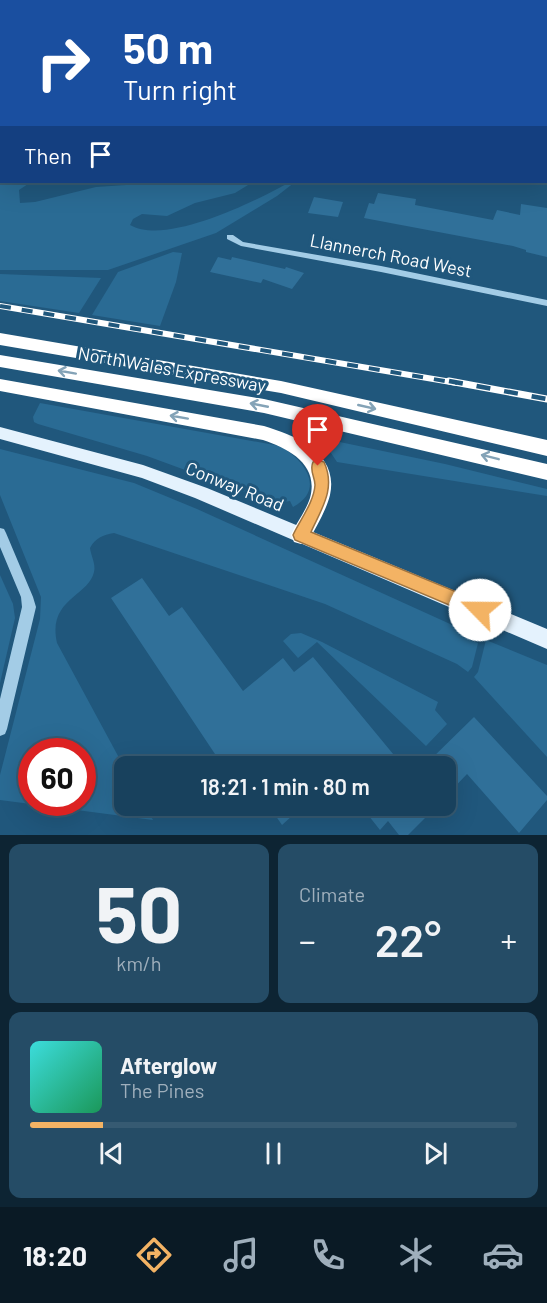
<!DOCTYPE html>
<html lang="en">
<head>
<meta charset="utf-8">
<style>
	body { margin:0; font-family:Barlow,sans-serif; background:#254c66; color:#f1f3f6; height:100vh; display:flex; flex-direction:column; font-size:22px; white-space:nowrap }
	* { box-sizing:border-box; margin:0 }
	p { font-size:20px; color:#9fafbc }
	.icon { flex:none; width:33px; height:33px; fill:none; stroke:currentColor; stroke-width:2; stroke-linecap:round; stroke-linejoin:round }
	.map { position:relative; height:835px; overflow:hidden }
	.drawer { display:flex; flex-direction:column; gap:9px; padding:9px; background:#0d2433; flex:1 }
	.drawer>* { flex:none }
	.top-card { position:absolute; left:0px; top:0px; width:548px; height:183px; box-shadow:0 6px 24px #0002,0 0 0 2px #365a72; background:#1a4fa0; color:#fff; overflow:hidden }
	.speed { position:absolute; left:18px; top:738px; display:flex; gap:12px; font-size:30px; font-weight:700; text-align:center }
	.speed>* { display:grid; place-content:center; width:78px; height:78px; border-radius:50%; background:#18415d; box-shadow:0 6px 24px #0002,0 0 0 2px #365a72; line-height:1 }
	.speed .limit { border:9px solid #d22; background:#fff; color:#111 }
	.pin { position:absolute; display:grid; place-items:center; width:51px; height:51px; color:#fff; margin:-62px -26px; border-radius:50% 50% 50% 0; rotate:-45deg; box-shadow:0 0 6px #0007 }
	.pin .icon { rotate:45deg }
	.me { position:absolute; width:66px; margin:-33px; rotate:293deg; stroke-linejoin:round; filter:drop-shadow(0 0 4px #0008) }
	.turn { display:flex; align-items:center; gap:21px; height:126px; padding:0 24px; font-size:27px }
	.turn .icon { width:78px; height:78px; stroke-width:2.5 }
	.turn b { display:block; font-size:42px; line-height:51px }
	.then { display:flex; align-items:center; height:57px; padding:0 24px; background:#0003; gap:12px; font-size:22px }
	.big { font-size:45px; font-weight:600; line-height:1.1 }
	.drawer .tile { flex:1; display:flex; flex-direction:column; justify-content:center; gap:9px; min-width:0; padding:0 21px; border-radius:12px; background:#254c66 }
	.drawer .dial { align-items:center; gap:0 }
	.dial b { font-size:78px; line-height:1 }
	.song { display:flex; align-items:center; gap:18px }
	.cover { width:72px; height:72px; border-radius:9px; background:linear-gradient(135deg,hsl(180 70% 55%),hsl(150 70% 35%)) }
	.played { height:6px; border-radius:3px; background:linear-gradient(90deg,#f3b364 15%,#365a72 15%) }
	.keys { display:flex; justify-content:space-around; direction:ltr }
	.heat { display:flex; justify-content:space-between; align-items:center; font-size:33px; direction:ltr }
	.drawer .tiles { flex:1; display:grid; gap:9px; grid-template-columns:1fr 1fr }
	.tile:last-child { grid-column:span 2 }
	.trip { position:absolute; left:114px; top:756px; width:342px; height:60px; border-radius:12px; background:#18415d; box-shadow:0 6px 24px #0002,0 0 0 2px #365a72; font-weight:600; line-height:60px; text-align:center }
	.dock { display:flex; height:96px; justify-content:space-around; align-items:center; background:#0a1a25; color:#9fafbc }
	.dock .icon { width:42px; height:42px }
	.dock .active { color:#f3b364 }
	.dock b { font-size:27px; color:#f1f3f6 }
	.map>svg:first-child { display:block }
</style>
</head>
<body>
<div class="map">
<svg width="547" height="835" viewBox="0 0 547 835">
	<rect width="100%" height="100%" fill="#20577c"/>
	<g fill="#2a6b94" fill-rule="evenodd">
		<path d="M0,0H298L2,2V182H31L19,190L20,203L35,202L96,187L141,184L148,182H253L235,193L195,203L167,216L142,214L133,219L130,225C167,246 256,201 290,182H295L277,196L216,233L108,270H0Z"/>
		<path d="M173,252L182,253L176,282L160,326L92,315L118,272Z"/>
		<path d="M0,274L101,278L79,313L0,301Z"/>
		<path d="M40,403L280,446C303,459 327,489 293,507L290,501L278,503L267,500L147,456L38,424L34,422L33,417Z"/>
		<path d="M311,436L445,464L547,489V496L337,462L327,447Z"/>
		<path d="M0,449L134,483L197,509L470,633L468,639L478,643L472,667L468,672L457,664L325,604L114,533C103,535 95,538 90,548C91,556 96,564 94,572C89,596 47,599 57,643L124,767V806H145L153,820L0,800V775L40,619L41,597L0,495ZM32,752H82V802H32Z"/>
		<path d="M0,575L13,604L15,618L0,683Z"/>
		<path d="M301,633L322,642L438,702L435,710L447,724L426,746L317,642L298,658L283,641L291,634Z"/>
		<path d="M486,640L547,665V757L474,677L478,672Z"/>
	</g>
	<g fill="#307099">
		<path d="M378,193L416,199L415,205L493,220L497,210L520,215L521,204L547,208V257L526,252V250L513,246L364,218L369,203L374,204Z"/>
		<path d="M314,197L343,202L338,217L308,213Z"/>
		<path d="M218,257L231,260L232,257L285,269L286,267L304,273L292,289L263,279L261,283L210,272Z"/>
		<path d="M142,578L169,616L182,607L243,691L283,658L294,672L313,657L403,766H223L111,598Z"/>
		<path d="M474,717L547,796V800L519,833L467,774L446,796V766H424Z"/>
		<path d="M269,806H303L282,825Z"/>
		<path d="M361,806H437L408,835H399L388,821L380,830Z"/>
	</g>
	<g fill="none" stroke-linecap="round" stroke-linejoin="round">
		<g fill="#a3cce6" fill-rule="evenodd">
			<rect x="546" y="31" width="1" height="4"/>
			<rect x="546" y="120" width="1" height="4"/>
			<path d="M227,235H233L243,242L381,266L547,300V306L381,272L241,246L227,239Z"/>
			<path d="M0,528L4,529L6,533L33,597L36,607L7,729L5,734L0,736V699L22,607L21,597L0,547Z"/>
		</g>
		<path fill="#e4f2fd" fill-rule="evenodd" d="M0,427L143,465L207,488L547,629V649L195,498L142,478L0,439Z"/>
		<g fill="#fff" fill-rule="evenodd">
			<path d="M0,333L281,381L547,440V456L281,393L0,345Z"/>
			<path d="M0,355L264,399L547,464V480L264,413L0,367Z"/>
			<path d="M0,379L264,426C296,436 339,453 330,495C326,511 316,527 308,542L301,544L294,542L291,535C296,523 306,511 310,498C319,465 290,449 263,440L0,391Z"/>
		</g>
		<g stroke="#fff" stroke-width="6">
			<path id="rail-far1" d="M0,306L457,383"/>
		</g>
		<g stroke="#fff" stroke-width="7">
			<path id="rail" d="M449,381L547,399"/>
		</g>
		<use href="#rail-far1" stroke="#20577c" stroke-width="4" stroke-dasharray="11" stroke-linecap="butt"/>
		<use href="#rail" stroke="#20577c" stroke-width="4.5" stroke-dasharray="14" stroke-linecap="butt"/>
	</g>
	<defs><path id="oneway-shaft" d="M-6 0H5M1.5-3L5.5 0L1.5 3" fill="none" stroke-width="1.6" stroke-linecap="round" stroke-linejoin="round" transform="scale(1.5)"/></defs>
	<g stroke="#84a3b7">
		<use href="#oneway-shaft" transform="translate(67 372) rotate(-170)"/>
		<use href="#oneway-shaft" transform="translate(259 405) rotate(-169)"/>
		<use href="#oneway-shaft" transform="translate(367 407) rotate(13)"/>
		<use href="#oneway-shaft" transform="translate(179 417) rotate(-170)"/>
		<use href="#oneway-shaft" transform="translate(490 457) rotate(-166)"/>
	</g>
	<path fill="#f3b364" stroke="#9e7441" stroke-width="1.5" d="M318,460L324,462C336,488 322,508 311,532L486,604L488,610L486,616L480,618L295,540L293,535C300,520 314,502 315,485C315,477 309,470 313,462Z"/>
	<g text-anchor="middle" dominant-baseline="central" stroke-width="6" stroke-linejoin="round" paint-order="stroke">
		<g font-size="18" fill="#fff" stroke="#20577c">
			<text transform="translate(391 255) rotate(11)">Llannerch Road West</text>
			<text transform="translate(172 369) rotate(10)">North Wales Expressway</text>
			<text transform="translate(235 486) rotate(22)">Conway Road</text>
		</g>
	</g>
</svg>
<div class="speed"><div class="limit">60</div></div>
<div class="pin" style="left:318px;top:466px;background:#d93025"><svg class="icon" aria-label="arrive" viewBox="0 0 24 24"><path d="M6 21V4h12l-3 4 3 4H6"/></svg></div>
<svg class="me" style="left:480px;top:610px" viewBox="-20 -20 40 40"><circle r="19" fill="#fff"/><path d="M0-13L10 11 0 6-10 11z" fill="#f3b364"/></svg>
<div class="trip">18:21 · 1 min · 80 m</div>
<div class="top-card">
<div class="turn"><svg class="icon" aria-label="right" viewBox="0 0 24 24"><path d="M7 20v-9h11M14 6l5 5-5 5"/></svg><div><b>50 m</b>Turn right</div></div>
<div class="then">Then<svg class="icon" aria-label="arrive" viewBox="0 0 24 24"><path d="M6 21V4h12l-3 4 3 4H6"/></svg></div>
</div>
</div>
<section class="drawer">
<div class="tiles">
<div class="tile dial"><b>50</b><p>km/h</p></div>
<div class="tile"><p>Climate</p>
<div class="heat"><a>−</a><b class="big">22°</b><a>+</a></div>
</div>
<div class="tile">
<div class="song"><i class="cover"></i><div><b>Afterglow</b><p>The Pines</p></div></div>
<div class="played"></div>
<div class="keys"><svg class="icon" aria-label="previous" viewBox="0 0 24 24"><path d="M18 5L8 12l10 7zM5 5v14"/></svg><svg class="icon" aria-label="pause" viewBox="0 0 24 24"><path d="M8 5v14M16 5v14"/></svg><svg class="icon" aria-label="next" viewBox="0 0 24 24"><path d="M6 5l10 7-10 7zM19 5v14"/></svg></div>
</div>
</div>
</section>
<nav class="dock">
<b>18:20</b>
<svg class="icon active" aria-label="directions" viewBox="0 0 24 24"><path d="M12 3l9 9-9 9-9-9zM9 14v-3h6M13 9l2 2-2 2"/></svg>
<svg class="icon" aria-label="music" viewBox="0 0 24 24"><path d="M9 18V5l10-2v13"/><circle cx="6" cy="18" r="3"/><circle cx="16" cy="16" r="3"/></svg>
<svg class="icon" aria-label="phone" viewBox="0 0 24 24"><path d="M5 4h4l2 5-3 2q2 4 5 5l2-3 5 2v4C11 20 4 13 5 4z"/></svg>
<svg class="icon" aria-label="climate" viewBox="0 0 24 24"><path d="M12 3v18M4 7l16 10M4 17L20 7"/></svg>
<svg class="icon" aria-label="car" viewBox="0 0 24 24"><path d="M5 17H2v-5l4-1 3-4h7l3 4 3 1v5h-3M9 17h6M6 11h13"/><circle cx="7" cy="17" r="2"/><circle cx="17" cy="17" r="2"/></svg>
</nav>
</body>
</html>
